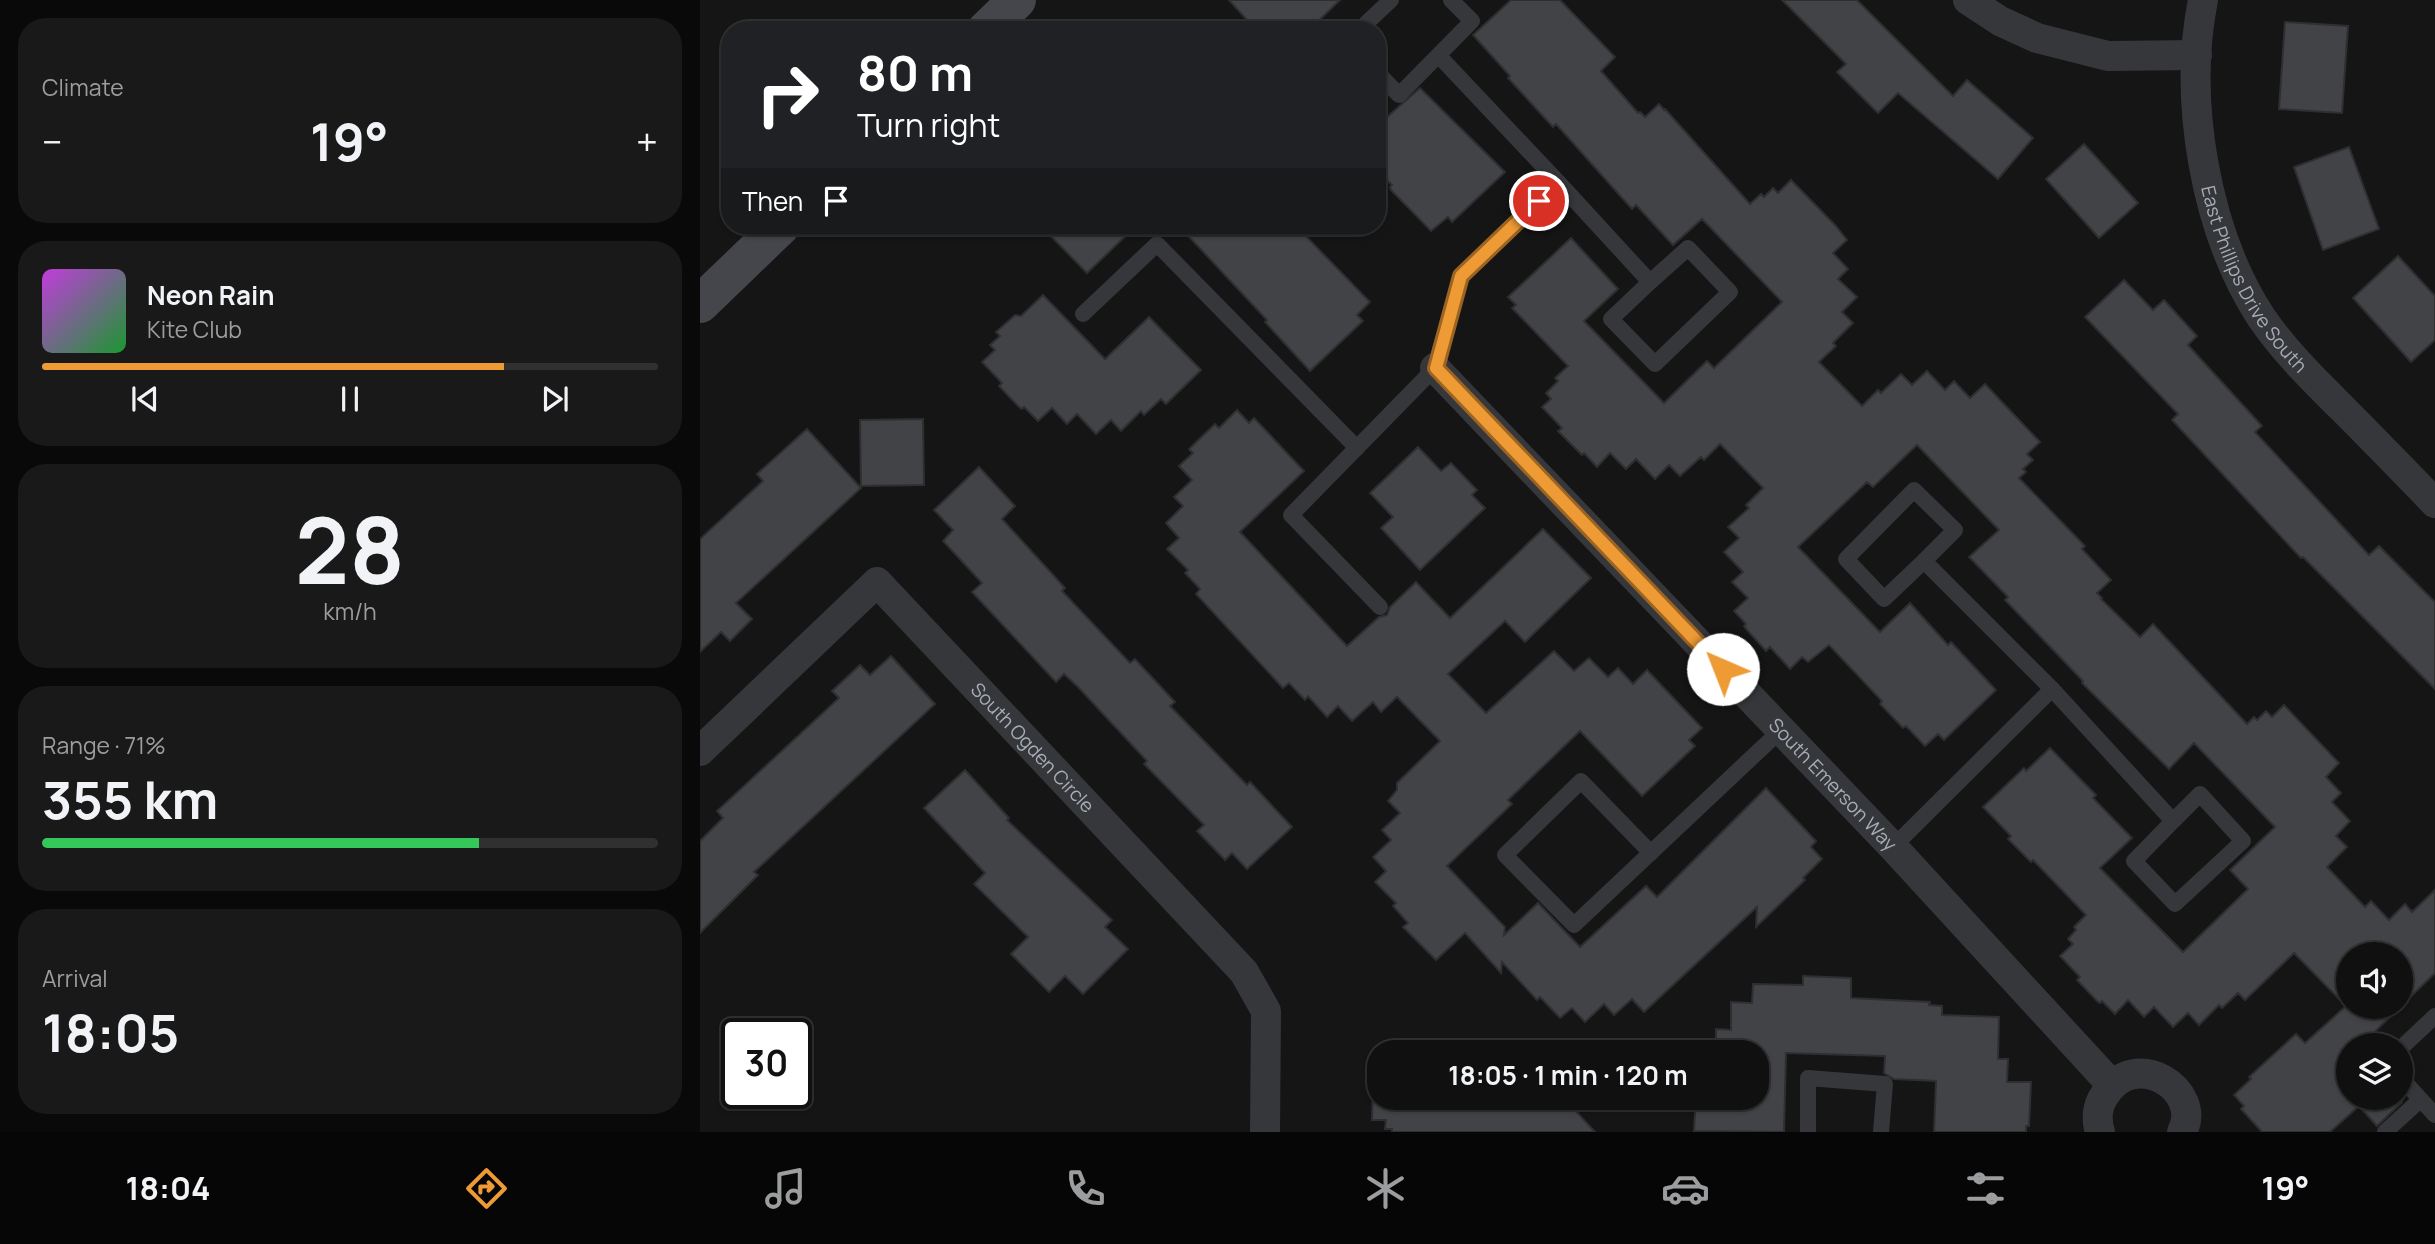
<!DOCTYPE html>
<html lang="en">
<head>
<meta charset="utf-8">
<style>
	body { margin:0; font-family:Manrope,sans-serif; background:#191919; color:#f1f3f6; height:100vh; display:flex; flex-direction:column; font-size:26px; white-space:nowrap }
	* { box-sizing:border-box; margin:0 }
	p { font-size:23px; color:#9c9d9f }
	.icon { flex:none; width:38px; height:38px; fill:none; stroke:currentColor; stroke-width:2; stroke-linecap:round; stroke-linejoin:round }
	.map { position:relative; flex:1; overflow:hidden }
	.details { display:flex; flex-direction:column; gap:18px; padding:18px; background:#090909; width:700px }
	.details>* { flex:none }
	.top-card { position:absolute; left:21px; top:21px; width:665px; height:214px; border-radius:28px; box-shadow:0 2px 5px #0004,0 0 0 2px #303030; background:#202124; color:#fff; overflow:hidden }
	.tools { position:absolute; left:1636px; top:942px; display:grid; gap:14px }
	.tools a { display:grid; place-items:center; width:77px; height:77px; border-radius:50%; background:#101010; box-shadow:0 2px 5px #0004,0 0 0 2px #303030; font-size:35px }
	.speed { position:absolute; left:21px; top:1018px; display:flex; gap:14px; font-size:35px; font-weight:700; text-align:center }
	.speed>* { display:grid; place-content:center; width:91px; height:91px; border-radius:50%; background:#101010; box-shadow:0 2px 5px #0004,0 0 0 2px #303030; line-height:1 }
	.speed .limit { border:4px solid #111; border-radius:10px; background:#fff; color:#111 }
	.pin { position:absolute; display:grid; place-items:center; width:60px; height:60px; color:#fff; margin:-30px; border:4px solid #fff; border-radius:50%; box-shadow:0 2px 7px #0007 }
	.me { position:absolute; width:77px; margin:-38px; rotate:316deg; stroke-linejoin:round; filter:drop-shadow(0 0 5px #0008) }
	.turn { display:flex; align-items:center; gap:24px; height:147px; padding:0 21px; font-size:32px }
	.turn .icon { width:91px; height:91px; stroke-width:2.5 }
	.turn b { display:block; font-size:49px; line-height:60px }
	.then { display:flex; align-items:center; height:66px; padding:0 21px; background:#0003; gap:14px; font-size:26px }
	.big { font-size:52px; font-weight:700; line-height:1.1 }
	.details .tile { flex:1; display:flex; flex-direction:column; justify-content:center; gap:10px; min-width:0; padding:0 24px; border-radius:28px; background:#191919 }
	.details .dial { align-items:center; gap:0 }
	.dial b { font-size:91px; line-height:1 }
	.song { display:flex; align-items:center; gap:21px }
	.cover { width:84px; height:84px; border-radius:10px; background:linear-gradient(135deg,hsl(290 70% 55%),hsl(130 70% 35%)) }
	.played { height:7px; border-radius:4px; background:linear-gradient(90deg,#ee9a35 75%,#303030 75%) }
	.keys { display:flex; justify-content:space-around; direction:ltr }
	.heat { display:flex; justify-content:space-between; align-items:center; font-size:38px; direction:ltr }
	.charge { height:10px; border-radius:5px; background:linear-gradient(90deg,#34c759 71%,#303030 0) }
	.trip { position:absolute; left:667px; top:1040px; width:402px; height:70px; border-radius:28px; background:#101010; box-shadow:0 2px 5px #0004,0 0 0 2px #303030; font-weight:700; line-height:70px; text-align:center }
	.tabs { display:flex; height:112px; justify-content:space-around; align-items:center; background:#060606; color:#9c9d9f }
	.tabs .icon { width:49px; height:49px }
	.tabs .selected { color:#ee9a35 }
	.tabs b { font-size:32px; color:#f1f3f6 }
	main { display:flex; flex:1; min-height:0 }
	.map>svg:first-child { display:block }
</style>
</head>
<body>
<main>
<section class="details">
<div class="tile"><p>Climate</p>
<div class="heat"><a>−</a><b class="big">19°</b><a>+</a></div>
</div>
<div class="tile">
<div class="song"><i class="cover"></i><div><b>Neon Rain</b><p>Kite Club</p></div></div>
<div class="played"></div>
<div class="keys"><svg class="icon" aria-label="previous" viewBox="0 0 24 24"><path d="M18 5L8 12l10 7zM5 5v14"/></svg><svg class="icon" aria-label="pause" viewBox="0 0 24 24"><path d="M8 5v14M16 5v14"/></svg><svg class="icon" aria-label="next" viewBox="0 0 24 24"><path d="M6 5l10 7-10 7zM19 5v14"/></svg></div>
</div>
<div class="tile dial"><b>28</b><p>km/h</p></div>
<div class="tile"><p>Range · 71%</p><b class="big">355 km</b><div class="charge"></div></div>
<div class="tile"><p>Arrival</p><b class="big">18:05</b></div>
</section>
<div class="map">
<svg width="1735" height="1132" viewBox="0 0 1735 1132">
	<rect width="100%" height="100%" fill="#151516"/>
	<g fill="#414346" stroke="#2f2f32" stroke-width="2" fill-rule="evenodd">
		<path d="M529,0H640L609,30H556Z"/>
		<path d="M811,0H860L915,57L901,71L938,113L940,112L945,117L959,104L964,110L965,109L1050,204L1061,194L1064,197L1073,188L1078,193L1091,180L1135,225L1147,240L1133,253L1148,269L1138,279L1157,297L1142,312L1153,323L1133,343L1136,346L1119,362L1162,406L1178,390L1181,393L1201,374L1212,385L1227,371L1245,390L1254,381L1270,398L1285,384L1340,442L1327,454L1333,460L1323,469L1326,472L1319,478L1385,546L1382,549L1411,580L1397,593L1402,598L1401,599L1440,637L1453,624L1547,724L1554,717L1557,720L1566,711L1572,717L1584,705L1639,763L1626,777L1641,793L1632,802L1650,821L1636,836L1647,847L1627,867L1665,907L1671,901L1689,920L1705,904L1712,912L1735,890V973L1661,1045H1648V1097H1697L1702,1102L1677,1126L1659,1106L1630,1132H1562L1541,1109L1544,1106L1534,1095L1551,1079L1549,1077L1596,1034L1605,1043L1646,1006L1594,953L1545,1000L1538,993L1522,1008L1519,1005L1499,1025L1488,1013L1473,1027L1454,1007L1444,1017L1428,1000L1415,1014L1402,1001L1400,1003L1397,1001L1377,980L1380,977L1360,956L1373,944L1368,939L1376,930L1374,927L1386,915L1333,860L1331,862L1308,839L1311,836L1283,807L1324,768L1326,771L1350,748L1396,795L1393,798L1432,838L1400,868L1483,952L1548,889L1530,870L1575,827L1494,743L1469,769L1382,683L1383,681L1305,600L1308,597L1269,557L1299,530L1217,445L1173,487L1167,482L1098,547L1180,632L1210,603L1248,645L1251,642L1296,690L1244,740L1238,734L1225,746L1206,726L1203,728L1180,704L1182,701L1129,645L1108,662L1102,657L1090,669L1070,647L1066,651L1046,629L1044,626L1046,624L1034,611L1048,598L1032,582L1043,572L1024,552L1039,538L1028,527L1049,508L1046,505L1063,488L1020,444L1004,460L1001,457L980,476L969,465L955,479L936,459L926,469L910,453L897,467L884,453L882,455L858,431L862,428L842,407L851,399L846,393L858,381L855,378L868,366L812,308L816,305L808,297L871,238L918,289L884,321L964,403L1007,361L1014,368L1082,302L1002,219L973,245L936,205L932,209L856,124L853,127L808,78L810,76L773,35ZM1648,954H1701V1006H1648Z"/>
		<path d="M1082,0H1157L1253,96L1267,80L1333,138L1298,179L1198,93L1178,113L1137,72L1146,64Z"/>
		<path d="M1585,22L1648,26L1642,113L1579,109Z"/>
		<path d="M720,88L805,172L752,222L748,217L731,231L691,190L690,187L692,185L677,170V126Z"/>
		<path d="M1384,144L1438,203L1399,238L1346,179Z"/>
		<path d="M1649,147L1679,229L1623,250L1594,167Z"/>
		<path d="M341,226H436L387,273Z"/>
		<path d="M479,226H596L670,302L657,315L663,321L610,371L565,322L567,320Z"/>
		<path d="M1698,256L1735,296V340L1711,362L1653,298Z"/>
		<path d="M1424,280L1453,310L1464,300L1497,336L1488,345L1562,426L1555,432L1669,555L1679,546L1735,602V689L1603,557L1601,558L1472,420L1478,414L1385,317Z"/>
		<path d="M343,295L405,359L449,317L501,370L466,404L461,399L444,415L441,411L421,431L411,420L396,434L377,414L367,424L352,408L338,421L324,407L322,409L319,407L299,386L302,383L282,362L295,350L290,345L300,336L296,332L315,315L321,316Z"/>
		<path d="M537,410L549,423L554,418L604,471L540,532L647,646L679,617L687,615L690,607L716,582L750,618L843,529L891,578L825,642L805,621L748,674L786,713L854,651L874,671L889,658L908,677L918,668L933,684L947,670L1002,728L989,740L995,746L942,796L880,731L808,800L812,804L747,866L805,927L804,935L838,903L880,947L946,886L957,897L1066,788L1116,841L1111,847L1122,859L1103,878L1105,880L1056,927L1057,907L944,1012L932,999L914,1015L904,1004L885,1022L872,1008L860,1018L840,997L837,1000L802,962L801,973L765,933L736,960L703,927L708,923L693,906L696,903L675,882L686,871L673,857L691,840L682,830L700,813L688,801L697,790V783L740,741L697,697L681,712L673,702L652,721L638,706L627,717L608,696L605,700L589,683L583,688L496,594L500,589L485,573L488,570L467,549L479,538L466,523L483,506L474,497L492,480L479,466L493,453L489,449L515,424L519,428Z"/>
		<path d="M223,419L224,485L161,486L160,420Z"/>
		<path d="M107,429L161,488L36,603L52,619L30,641L21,632L0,652V539L63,481L57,474Z"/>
		<path d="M718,447L741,471L751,463L777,490L772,495L785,508L720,570L681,528L693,517L670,493Z"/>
		<path d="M279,467L315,506L302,519L365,588L362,591L430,663L435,659L475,702L470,706L547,785L550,782L592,827L547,869L532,853L525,860L497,831L504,825L444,764L447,761L378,687L364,674L356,682L272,592L282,583L243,541L253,530L234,510Z"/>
		<path d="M191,656L235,704L54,872L58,875L0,933V841L23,818L17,811L139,698L132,691L160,665L170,675Z"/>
		<path d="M265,770L309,818L307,820L412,920L405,927L428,949L383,994L365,976L349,992L311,954L328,937L274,884L285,873L224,808Z"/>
		<path d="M1103,976L1151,978V998L1230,1002L1229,1005L1242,1006V1015L1299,1017L1298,1059H1308L1307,1082H1331L1329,1126H1326V1132H1234L1236,1081L1194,1079L1184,1073L1185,1056L1086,1053L1084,1132L994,1131L996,1097H1057V1052H1016V1029L1031,1030V1002L1052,1003L1053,984L1103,985Z"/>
		<path d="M692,1044L739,1046L795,1048L794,1052H692Z"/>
		<path d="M674,1057H679V1097L842,1098L852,1110L864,1098L895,1132H692V1129H685L686,1120H672Z"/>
	</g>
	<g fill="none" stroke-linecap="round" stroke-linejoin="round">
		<g stroke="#36373b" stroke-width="16">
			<path d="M659,30L691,0"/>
			<path d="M739,56L859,183"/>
			<path d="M677,72L699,95L772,21L751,0"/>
			<path d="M383,314L457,244L657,448"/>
			<path d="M1224,561L1255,530L1214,490L1146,559L1184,599L1224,561L1352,689"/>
			<path d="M680,607L591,515L735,368L761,276L859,183L950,282L911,319L955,364L1030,292L988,248L950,282"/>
			<path d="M1193,847L1352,689L1473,821L1434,861L1475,904L1543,841L1500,794L1473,821"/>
			<path d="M951,853L881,781L805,855L874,925L1081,730"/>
			<path d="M1701,1048L1735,1016"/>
			<path d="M1701,1078L1735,1115"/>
			<path d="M1108,1132V1078L1185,1084L1181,1132"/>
			<path d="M1685,1132L1720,1100"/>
		</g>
		<g stroke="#36373b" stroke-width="30">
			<path d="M1268,0L1300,21L1337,38L1408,56L1497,55"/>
			<path id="s1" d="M1503,0C1483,100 1505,231 1561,317C1584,351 1613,379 1642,408C1673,439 1704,471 1735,503"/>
			<path id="s2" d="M735,368L1193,847L1411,1084"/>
			<path id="s3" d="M0,751L177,582L544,972L566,1011L565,1132"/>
			<path d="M1400,1132C1396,1120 1397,1106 1404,1096C1435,1045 1504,1091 1482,1132"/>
		</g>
		<g stroke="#44464b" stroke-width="38">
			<path d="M286,30L317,0"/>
			<path d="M0,304L81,226"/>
		</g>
	</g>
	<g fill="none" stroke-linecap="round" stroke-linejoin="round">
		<g stroke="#9b6422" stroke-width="18">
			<path id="route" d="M839,201L761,276L736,368L1023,669"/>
		</g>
		<use href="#route" stroke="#ee9a35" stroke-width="12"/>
	</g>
	<g text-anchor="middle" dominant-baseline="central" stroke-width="7" stroke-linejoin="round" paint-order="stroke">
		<g font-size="19" fill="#a7adb6" stroke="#101011">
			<text stroke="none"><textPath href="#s1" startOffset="292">East Phillips Drive South</textPath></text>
			<text stroke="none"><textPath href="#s3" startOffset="472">South Ogden Circle</textPath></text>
			<text stroke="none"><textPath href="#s2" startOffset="576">South Emerson Way</textPath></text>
		</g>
	</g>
</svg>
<div class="tools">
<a><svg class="icon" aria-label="sound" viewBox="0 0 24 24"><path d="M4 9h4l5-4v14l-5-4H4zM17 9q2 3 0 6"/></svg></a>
<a><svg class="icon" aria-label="layers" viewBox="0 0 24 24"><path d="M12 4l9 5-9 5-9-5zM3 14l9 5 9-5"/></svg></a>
</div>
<div class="speed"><div class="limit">30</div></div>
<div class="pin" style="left:839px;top:201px;background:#d93025"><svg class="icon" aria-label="arrive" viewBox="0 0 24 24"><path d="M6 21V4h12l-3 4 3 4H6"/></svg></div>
<svg class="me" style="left:1023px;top:669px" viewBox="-20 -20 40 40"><circle r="19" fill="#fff"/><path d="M0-13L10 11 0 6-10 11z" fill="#ee9a35"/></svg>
<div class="trip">18:05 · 1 min · 120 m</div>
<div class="top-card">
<div class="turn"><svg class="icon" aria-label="right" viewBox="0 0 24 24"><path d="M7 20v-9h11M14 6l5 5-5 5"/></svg><div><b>80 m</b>Turn right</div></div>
<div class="then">Then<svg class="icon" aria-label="arrive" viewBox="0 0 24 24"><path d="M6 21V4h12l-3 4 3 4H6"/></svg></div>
</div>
</div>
</main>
<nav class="tabs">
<b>18:04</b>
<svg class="icon selected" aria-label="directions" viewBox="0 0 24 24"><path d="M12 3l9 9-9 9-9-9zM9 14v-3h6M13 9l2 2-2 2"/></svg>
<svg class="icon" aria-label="music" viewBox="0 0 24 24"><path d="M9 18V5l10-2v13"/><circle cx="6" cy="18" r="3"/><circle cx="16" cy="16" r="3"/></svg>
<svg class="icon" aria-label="phone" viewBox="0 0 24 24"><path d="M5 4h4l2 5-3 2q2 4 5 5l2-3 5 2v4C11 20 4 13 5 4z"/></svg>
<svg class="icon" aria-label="climate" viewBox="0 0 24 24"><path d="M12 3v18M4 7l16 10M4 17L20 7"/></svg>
<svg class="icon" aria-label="car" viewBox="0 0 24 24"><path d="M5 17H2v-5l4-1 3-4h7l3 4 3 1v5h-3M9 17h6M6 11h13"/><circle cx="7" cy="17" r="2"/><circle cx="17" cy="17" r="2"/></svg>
<svg class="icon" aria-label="filters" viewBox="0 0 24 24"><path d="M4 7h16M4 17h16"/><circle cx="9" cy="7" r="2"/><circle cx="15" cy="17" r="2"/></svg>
<b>19°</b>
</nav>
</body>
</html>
